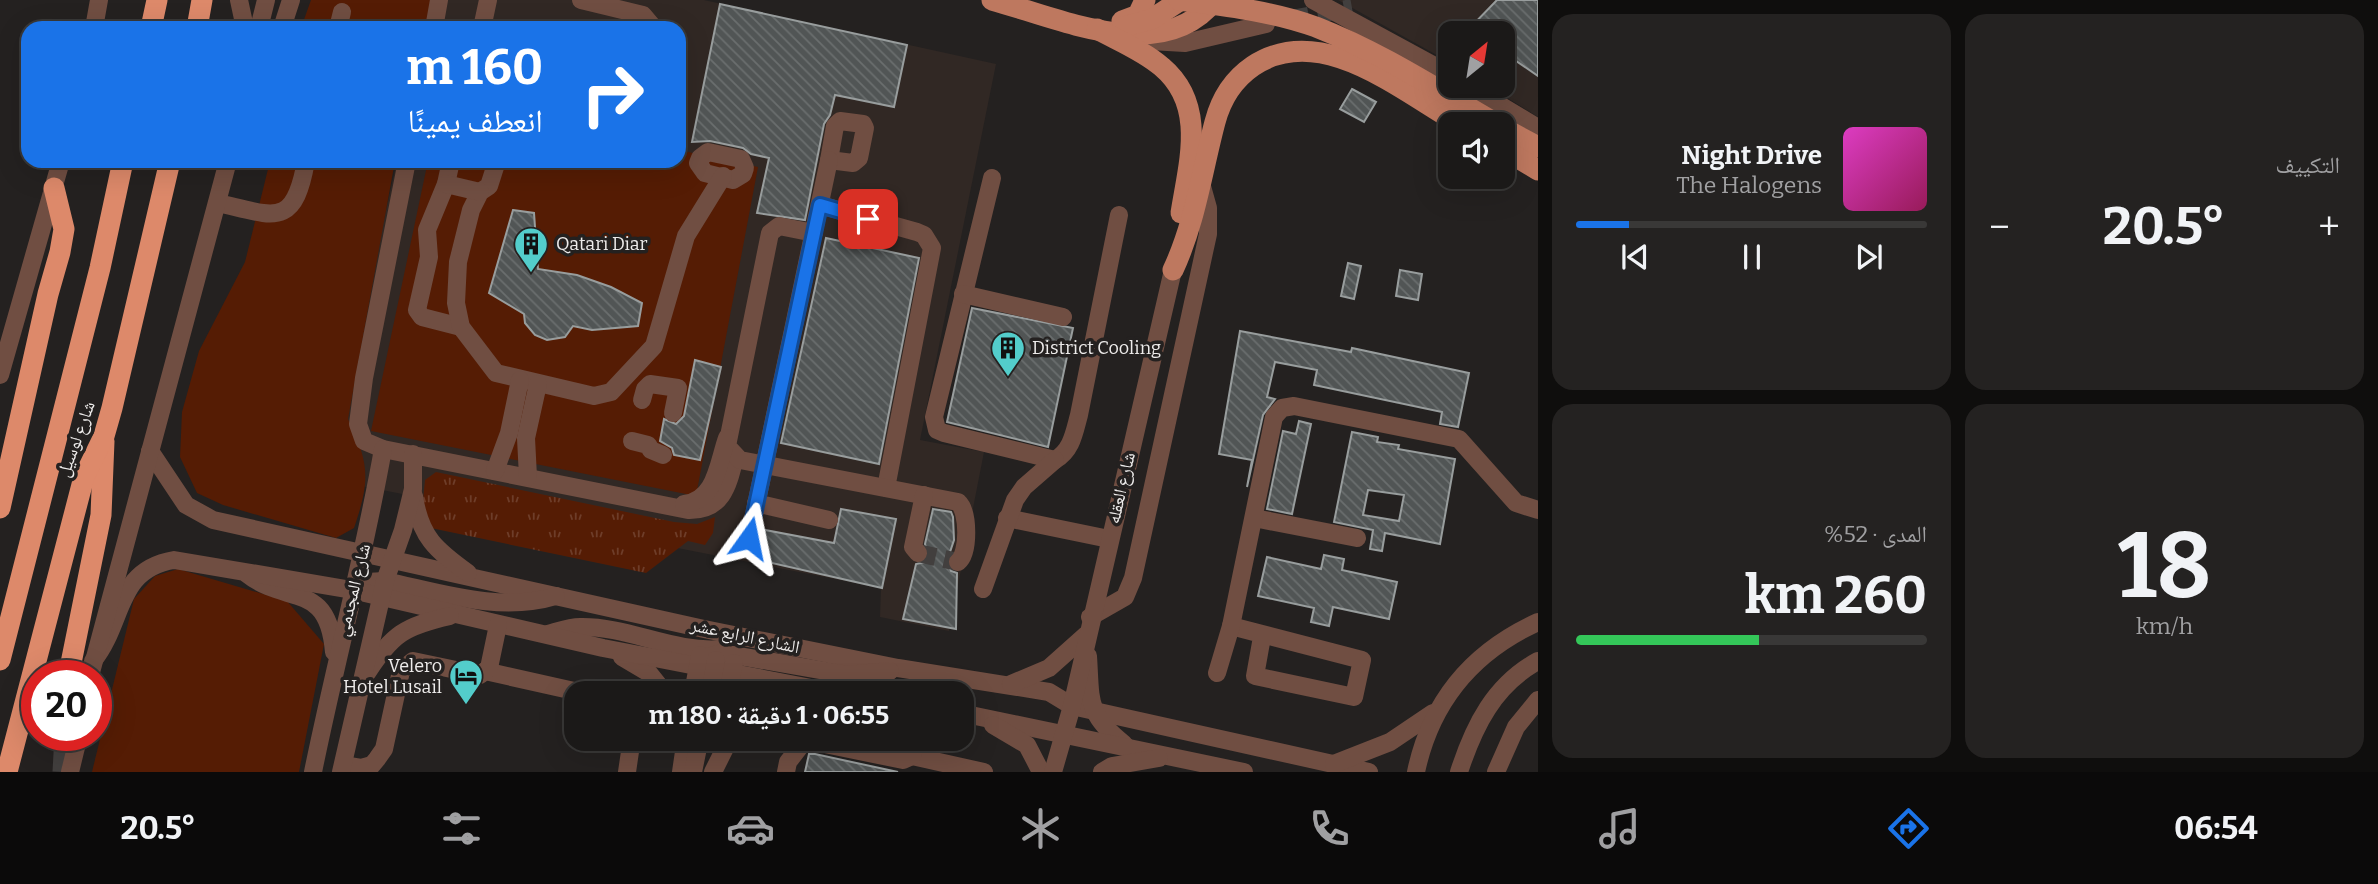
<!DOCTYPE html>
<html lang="ar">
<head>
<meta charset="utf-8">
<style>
	body { margin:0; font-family:Bitter,"Noto Naskh Arabic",serif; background:#242221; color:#f1f3f6; direction:rtl; height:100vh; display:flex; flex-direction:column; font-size:26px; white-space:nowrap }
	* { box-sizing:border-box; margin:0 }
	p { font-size:23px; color:#a0a0a2 }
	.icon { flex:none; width:38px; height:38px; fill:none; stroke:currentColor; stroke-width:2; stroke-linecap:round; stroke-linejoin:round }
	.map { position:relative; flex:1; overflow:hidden; direction:ltr }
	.side { display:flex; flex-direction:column; gap:14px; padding:14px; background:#0f0e0d; width:840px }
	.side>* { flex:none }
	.guide { position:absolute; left:21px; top:21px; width:665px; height:147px; border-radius:21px; box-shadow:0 7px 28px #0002,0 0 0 2px #393837; direction:rtl; background:#1a73e8; color:#fff; overflow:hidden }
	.needle { width:46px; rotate:30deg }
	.fabs { position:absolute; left:1438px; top:21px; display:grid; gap:14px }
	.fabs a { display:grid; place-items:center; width:77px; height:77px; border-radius:14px; background:#1b1918; box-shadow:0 7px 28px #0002,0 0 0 2px #393837; font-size:35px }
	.speed { position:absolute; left:21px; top:660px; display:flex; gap:14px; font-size:35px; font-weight:700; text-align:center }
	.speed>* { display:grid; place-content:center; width:91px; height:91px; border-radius:50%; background:#1b1918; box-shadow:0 7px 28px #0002,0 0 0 2px #393837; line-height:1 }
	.speed .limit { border:10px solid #d22; background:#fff; color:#111 }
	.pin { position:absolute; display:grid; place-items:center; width:60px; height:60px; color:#fff; margin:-30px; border-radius:14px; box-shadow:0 4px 10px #0006 }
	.me { position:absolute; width:77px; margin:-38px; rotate:12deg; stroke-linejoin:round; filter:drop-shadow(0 0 5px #0008) }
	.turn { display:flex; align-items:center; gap:24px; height:147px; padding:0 28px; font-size:32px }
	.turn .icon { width:91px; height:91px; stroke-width:2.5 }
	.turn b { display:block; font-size:49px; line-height:60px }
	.big { font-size:52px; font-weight:700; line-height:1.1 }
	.side .card { flex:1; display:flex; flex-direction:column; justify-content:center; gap:10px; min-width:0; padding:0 24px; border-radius:21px; background:#242221 }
	.side .dial { align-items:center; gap:0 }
	.dial b { font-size:91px; line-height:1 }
	.song { display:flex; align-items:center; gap:21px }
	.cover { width:84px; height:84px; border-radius:10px; background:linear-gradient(135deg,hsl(310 70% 55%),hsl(330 70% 35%)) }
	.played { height:7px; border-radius:4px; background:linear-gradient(90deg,#1a73e8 15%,#393837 15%) }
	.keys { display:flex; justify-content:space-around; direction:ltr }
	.heat { display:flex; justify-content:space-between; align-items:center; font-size:38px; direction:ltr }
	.charge { height:10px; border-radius:5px; background:linear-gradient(90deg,#34c759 52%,#393837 0) }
	.side .tiles { flex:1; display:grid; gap:14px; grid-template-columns:repeat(2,1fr) }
	.trip { position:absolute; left:564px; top:681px; width:410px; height:70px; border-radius:21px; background:#1b1918; box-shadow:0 7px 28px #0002,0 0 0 2px #393837; font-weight:700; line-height:70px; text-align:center; direction:rtl }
	.menu { display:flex; height:112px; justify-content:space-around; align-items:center; background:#0b0a0a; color:#a0a0a2 }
	.menu .icon { width:49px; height:49px }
	.menu .on { color:#1a73e8 }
	.menu b { font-size:32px; color:#f1f3f6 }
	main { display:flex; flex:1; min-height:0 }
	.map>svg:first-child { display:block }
</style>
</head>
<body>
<main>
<section class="side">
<div class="tiles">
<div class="card"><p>التكييف</p>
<div class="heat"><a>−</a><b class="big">20.5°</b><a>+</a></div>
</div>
<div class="card">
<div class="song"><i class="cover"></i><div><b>Night Drive</b><p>The Halogens</p></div></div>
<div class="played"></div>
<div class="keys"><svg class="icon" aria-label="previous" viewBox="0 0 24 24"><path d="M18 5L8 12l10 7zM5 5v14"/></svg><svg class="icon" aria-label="pause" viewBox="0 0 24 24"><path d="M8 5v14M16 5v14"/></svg><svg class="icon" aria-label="next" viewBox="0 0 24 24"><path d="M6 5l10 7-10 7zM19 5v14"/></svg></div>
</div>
<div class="card dial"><b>18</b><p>km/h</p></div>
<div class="card"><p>المدى · 52%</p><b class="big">260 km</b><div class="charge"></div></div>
</div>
</section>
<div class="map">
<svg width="1538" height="772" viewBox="0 0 1538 772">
	<defs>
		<pattern id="grass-tufts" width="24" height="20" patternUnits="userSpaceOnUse" patternTransform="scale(1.75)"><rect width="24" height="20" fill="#551c04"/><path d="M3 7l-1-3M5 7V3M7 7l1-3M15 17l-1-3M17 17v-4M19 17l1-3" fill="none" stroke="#6e3d29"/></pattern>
		<pattern id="building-back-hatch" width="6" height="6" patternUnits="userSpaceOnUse" patternTransform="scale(1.75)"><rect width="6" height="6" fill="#515555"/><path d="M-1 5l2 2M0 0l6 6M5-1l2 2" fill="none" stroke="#6a6e6e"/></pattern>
	</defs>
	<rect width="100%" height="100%" fill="#242120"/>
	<g fill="#312824">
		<path d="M432,0H704L996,64L920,440L984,452L949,631L880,617L881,588L326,479L397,161H679V28H426Z"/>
		<path d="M1338,0H1538V117L1488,86H1503V33H1451V63Z"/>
	</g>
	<path fill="url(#grass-tufts)" d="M436,472L674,522L697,524L715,517L713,533L705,545L688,541L646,573L426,527L422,511L425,480Z"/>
	<g fill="#551c04">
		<path d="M311,0H432L426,28H301Z"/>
		<path d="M679,150L758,167L696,496L371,431L428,161H679Z"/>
		<path d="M270,161H395L348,419C370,464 370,481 354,528L336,538L223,505L197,493L180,457L182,412L199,351L245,262Z"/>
		<path d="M178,569L287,601L324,644L299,772H92L134,599L155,576Z"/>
	</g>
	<g fill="url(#building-back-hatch)" stroke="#989d9d" stroke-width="2" fill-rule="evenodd">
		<path d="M1497,0H1538V76L1503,52V33H1465Z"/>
		<path d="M720,4L907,45L894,107L835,95L830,115L824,124L805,220L757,213L769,158L751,154L743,148L710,141L692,142Z"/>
		<path d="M1352,89L1376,102L1364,122L1340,109Z"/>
		<path d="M513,210L534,213L538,269L577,275L611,287L642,303L638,326L592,330L573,326L565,337L547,340L535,335L525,323L524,314L489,293Z"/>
		<path d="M826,238L919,258L879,464L781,443Z"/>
		<path d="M1348,263L1361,266L1354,299L1341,296Z"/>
		<path d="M1400,270L1422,274L1418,300L1396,296Z"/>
		<path d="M972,308L1073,328L1048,447L947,422Z"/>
		<path d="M1240,331L1351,352L1352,348L1469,373L1458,427L1440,424L1442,412L1314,385L1317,370L1275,362L1267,397L1275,399L1263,415L1247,487L1252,460L1219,454Z"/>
		<path d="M695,360L721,367L700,460L674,455L672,448L660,441L664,419L676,424L684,416Z"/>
		<path d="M1299,421L1311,424L1292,514L1267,509L1283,431L1296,434Z"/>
		<path d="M1352,432L1378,437L1377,442L1399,445L1398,449L1455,459L1440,544L1385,533L1382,551L1370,549L1373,530L1334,522ZM1368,490L1404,495L1399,521L1363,515Z"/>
		<path d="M841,509L896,519L882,588L759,560L765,530L834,543Z"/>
		<path d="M933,509L951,512L953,517L954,540L947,561L951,571L957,573L956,629L903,619L916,564L925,562L929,556L925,544Z"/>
		<path d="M1324,555L1344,559L1342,570L1397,582L1389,619L1333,607L1329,626L1311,622L1314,608L1258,596L1267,557L1321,569Z"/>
		<path d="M809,754H815L898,772H805Z"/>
	</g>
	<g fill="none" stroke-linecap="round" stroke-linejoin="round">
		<g stroke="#423f3e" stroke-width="18" stroke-dasharray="18 9" stroke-linecap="butt">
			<path d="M1291,19L1352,8"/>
			<path d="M918,553L958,562"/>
		</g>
		<path stroke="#423f3e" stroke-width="21" stroke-dasharray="21 10" stroke-linecap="butt" d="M63,772L65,735"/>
		<g stroke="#704e42" stroke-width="18">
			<path d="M239,0L245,28"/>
			<path d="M581,0L643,15L654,28"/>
			<path d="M1313,0L1451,75"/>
			<path d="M94,28L99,0"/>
			<path d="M259,28L266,0"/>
			<path d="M282,28L291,0"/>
			<path d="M338,28L342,12"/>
			<path d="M434,28L439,0"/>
			<path d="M482,28L488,0"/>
			<path d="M1133,40L1185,43L1266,24"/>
			<path d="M1468,86L1538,128"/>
			<path d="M840,121L863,124L865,128L859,158L853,163L829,160L835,126Z"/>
			<path d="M708,152L741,159L745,168L743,174L733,180L705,173L698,163L700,158Z"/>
			<path d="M407,161L364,378L358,424L364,441L383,449L688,510C723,511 728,485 735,457"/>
			<path d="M451,161L446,184L427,230L429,257L417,310L422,317L461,327"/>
			<path d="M497,161L489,186L480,192L471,210L458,262L456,303L461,327L496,373L594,396L611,392L654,346L686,236L723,176"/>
			<path d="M992,178L934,417L937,430L944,433L1055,460C1072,450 1074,433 1079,415L1119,215"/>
			<path d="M446,184L480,192"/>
			<path d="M218,203C275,216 294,229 306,161"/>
			<path d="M820,205L917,232L924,235L932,248L886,488"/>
			<path d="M814,233L779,226L770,233L727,446L740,460L958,502C969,512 969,553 958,562"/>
			<path d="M963,294L1063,317"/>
			<path d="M0,375L61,161"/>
			<path d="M642,400L645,389L650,384L678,388L673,413"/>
			<path d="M632,441L648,445L651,450L663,455"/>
			<path d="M150,451L186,505L213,520L704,629L898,668L1049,692L1072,706L1369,772"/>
			<path d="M495,471L509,433L520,380"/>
			<path d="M528,477L526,438L538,384"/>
			<path d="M414,496C420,537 436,550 468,573"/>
			<path d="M756,503L829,520"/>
			<path d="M684,504C716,501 718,463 727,438"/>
			<path d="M1007,518L1109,539"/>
			<path d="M1254,518L1357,538"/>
			<path d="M749,538L829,160"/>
			<path d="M918,553L913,547L924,495"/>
			<path d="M247,574C287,606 328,580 334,652"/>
			<path d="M983,589L1015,500L1024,487L1055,460"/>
			<path d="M352,590L366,582L385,581C442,593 500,613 556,596"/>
			<path d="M1090,617L1125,597L1133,578L1208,234V208L1201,183"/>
			<path d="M1231,626L1362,660L1354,697L1255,676L1262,637"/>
			<path d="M548,634C559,631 570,627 580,627C628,626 673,653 721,649"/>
			<path d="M1088,656C1091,701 1086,714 1124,744"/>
			<path d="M622,657L649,673L665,693"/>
			<path d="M93,661C125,621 115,570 174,560L352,590L603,648L837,693"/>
			<path d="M698,665L703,658L722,653L848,675L890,671"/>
			<path d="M485,671L583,693"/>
			<path d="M367,673C392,634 405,626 450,616"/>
			<path d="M1217,673L1231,626L1274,417L1282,408L1294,406L1459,439L1516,503L1538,510"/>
			<path d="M90,676L228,161"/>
			<path d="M1011,684L1049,668L1086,635"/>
			<path d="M693,693L700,655"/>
			<path d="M710,693L716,660"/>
			<path d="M728,693L734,663"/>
			<path d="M961,713L1244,772"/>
			<path d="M993,725L1027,745L1041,772"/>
			<path d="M912,756L984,772"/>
			<path d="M1334,764L1390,742L1433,713"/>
			<path d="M343,765L361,768L372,765L377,759L384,749L401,671L413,661L480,675L489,668L498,625"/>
			<path d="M70,772L79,735"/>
			<path d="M313,772C335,664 364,557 383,449"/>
			<path d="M341,772L385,581L403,530L413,489V454"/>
			<path d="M627,772L632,738"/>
			<path d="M681,772L686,738"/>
			<path d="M693,772L700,738"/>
			<path d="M713,772L730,738"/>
			<path d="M786,772L788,762L802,744L815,742L903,760L912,756L917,738"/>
			<path d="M1053,772L1072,706L1173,270"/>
			<path d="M1102,772L1112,766L1159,758"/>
			<path d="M1416,772C1431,701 1472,652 1538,622"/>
			<path d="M1459,772C1474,726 1494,685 1538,661"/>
			<path d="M1496,772L1516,727L1538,700"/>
		</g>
		<g stroke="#be785f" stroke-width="21">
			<path d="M992,0C1058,18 1162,67 1215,0"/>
			<path d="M1122,21L1138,15L1145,0"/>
			<path d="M1123,27L1152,19L1181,0"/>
			<path d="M1097,29C1117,40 1144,51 1162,67C1207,105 1189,162 1181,213"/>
			<path d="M1503,128L1538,147"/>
			<path d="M1503,149L1538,170"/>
			<path d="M1173,270C1195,223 1202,171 1215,122C1221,99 1234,79 1253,66C1321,21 1400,90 1460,124"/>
		</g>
		<g stroke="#dd896a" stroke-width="21">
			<path d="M151,28L157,0"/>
			<path d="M197,28L202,0"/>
			<path d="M0,508L48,294L60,252L64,229L54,188"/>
			<path d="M0,660L100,268L123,161"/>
			<path d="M69,673L101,515L104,441"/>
			<path d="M7,772L84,477L104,436L112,408L170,161"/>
		</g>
		<path stroke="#be785f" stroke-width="21" d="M1179,0C1225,6 1272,11 1316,27C1380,52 1438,90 1497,124"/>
	</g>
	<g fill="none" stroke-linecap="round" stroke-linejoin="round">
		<g stroke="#114b97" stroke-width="18">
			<path id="route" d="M749,538L820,205L868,219"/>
		</g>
		<use href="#route" stroke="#1a73e8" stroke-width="12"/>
	</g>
	<defs>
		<g id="building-pin" transform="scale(1.75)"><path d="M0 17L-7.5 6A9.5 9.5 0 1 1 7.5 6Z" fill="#53cdcb" stroke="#242120"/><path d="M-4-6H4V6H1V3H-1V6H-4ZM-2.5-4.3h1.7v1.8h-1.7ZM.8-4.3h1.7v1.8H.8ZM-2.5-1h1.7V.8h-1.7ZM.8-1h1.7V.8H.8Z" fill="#111"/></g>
		<g id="hotel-pin" transform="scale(1.75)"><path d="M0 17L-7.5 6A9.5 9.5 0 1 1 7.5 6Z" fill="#53cdcb" stroke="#242120"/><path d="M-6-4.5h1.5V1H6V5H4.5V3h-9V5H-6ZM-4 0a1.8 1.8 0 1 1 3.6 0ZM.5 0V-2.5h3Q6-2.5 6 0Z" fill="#111"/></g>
	</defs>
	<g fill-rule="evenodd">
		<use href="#building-pin" x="531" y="244"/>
		<use href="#building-pin" x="1008" y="348"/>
		<use href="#hotel-pin" x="466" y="676"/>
	</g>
	<g text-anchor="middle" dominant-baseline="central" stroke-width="7" stroke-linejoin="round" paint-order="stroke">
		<g font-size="18" fill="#eeeceb" stroke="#242120" text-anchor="start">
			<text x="556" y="244">Qatari Diar</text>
			<text x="1032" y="348">District Cooling</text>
			<text x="442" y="666" text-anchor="end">Velero<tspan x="442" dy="21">Hotel Lusail</tspan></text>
		</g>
		<g font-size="18" fill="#eeeceb" stroke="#242120">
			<text transform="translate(76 439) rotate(-70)">شارع لوسيل</text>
			<text transform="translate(1121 488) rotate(-77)">شارع العقله</text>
			<text transform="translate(353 590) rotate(-76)">شارع المجدمي</text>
			<text transform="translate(745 636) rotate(12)">الشارع الرابع عشر</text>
		</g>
	</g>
</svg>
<div class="fabs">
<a><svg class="needle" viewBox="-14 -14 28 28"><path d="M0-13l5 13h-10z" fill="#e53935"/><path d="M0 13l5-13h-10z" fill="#a0a0a2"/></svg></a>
<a><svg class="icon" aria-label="sound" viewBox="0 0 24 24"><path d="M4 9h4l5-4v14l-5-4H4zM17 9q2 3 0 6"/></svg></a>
</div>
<div class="speed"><div class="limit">20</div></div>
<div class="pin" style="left:868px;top:219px;background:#d93025"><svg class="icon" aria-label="arrive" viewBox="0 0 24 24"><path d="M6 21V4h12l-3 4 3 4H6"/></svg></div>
<svg class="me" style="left:749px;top:538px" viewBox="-20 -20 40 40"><path d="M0-17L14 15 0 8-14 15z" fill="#1a73e8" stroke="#fff" stroke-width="4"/></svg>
<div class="trip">06:55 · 1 دقيقة · 180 m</div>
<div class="guide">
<div class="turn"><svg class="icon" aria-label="right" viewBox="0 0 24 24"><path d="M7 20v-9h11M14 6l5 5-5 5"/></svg><div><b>160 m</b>انعطف يمينًا</div></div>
</div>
</div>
</main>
<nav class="menu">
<b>06:54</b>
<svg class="icon on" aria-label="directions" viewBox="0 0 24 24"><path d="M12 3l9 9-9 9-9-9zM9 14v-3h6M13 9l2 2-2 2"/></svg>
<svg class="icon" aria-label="music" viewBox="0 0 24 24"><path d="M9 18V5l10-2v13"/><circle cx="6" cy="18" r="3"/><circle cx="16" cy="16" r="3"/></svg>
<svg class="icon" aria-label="phone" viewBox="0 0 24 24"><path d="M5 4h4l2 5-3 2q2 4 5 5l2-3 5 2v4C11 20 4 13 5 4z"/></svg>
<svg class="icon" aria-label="climate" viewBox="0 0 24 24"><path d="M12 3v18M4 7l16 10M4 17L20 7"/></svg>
<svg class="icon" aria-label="car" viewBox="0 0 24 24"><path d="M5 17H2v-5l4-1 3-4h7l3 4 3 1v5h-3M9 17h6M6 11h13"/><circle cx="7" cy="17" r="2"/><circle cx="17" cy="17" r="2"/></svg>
<svg class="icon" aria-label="filters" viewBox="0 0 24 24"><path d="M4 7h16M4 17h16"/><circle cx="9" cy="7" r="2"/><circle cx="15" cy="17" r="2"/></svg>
<b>20.5°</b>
</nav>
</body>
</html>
